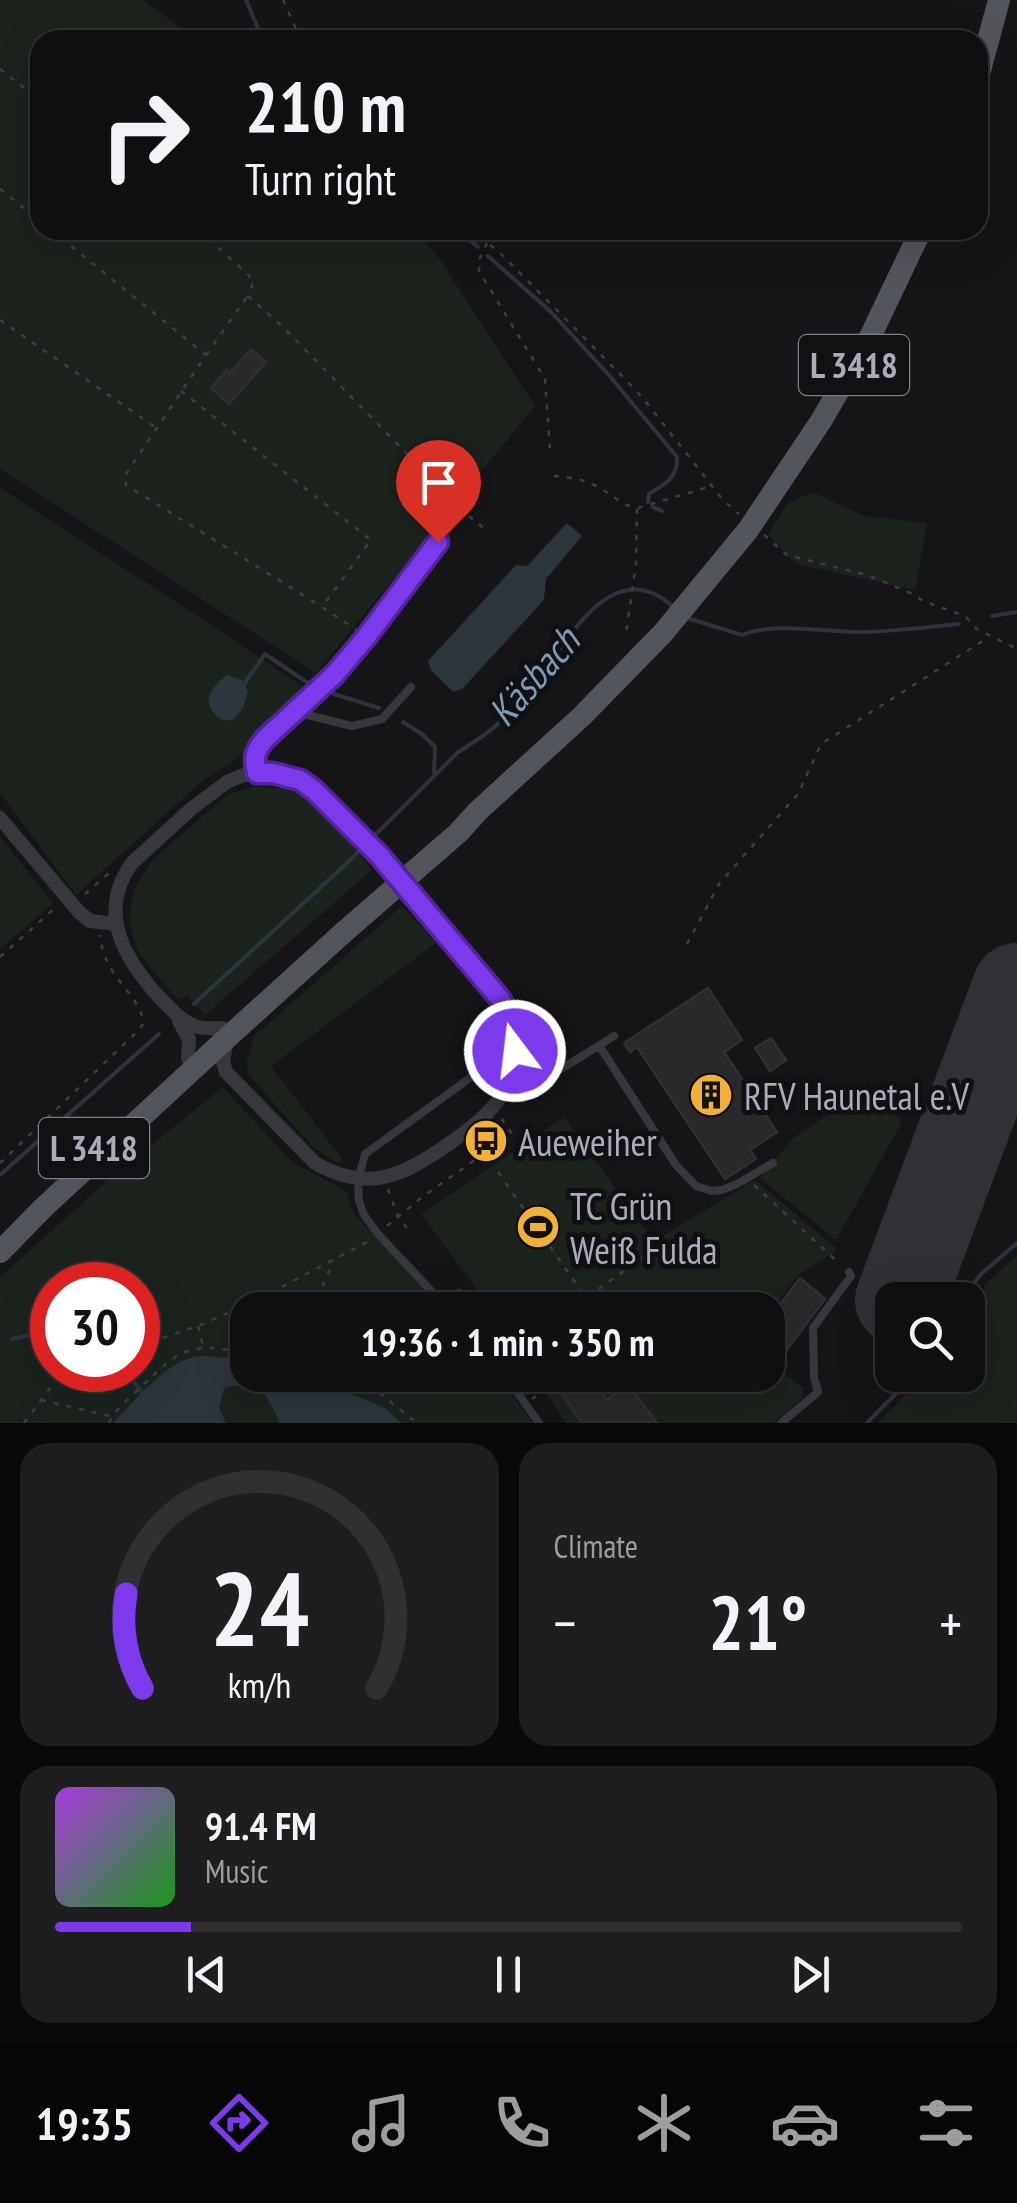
<!DOCTYPE html>
<html lang="en">
<head>
<meta charset="utf-8">
<style>
	body { margin:0; font-family:"PT Sans Narrow",sans-serif; background:#1e1e20; color:#f1f3f6; height:100vh; display:flex; flex-direction:column; font-size:38px; white-space:nowrap }
	* { box-sizing:border-box; margin:0 }
	p { font-size:32px; color:#9c9d9f }
	.icon { flex:none; width:55px; height:55px; fill:none; stroke:currentColor; stroke-width:2; stroke-linecap:round; stroke-linejoin:round }
	.map { position:relative; height:1423px; overflow:hidden }
	.sheet { display:flex; flex-direction:column; gap:20px; padding:20px; background:#09090a; flex:1 }
	.sheet>* { flex:none }
	.top-card { position:absolute; left:30px; top:30px; width:958px; height:210px; border-radius:30px; box-shadow:0 10px 40px #0002,0 0 0 2px #303032; background:#101012; color:#f1f3f6; overflow:hidden }
	.fabs { position:absolute; left:875px; top:1282px; display:grid; gap:20px }
	.fabs a { display:grid; place-items:center; width:110px; height:110px; border-radius:20px; background:#101012; box-shadow:0 10px 40px #0002,0 0 0 2px #303032; font-size:50px }
	.speed { position:absolute; left:30px; top:1262px; display:flex; gap:20px; font-size:50px; font-weight:700; text-align:center }
	.speed>* { display:grid; place-content:center; width:130px; height:130px; border-radius:50%; background:#101012; box-shadow:0 10px 40px #0002,0 0 0 2px #303032; line-height:1 }
	.speed .limit { border:15px solid #d22; background:#fff; color:#111 }
	.pin { position:absolute; display:grid; place-items:center; width:85px; height:85px; color:#fff; margin:-102px -42px; border-radius:50% 50% 50% 0; rotate:-45deg; box-shadow:0 0 10px #0007 }
	.pin .icon { rotate:45deg }
	.me { position:absolute; width:110px; margin:-55px; rotate:345deg; stroke-linejoin:round; filter:drop-shadow(0 0 8px #0008) }
	.turn { display:flex; align-items:center; gap:35px; height:210px; padding:0 50px; font-size:45px }
	.turn .icon { width:130px; height:130px; stroke-width:2.5 }
	.turn b { display:block; font-size:70px; line-height:85px }
	.big { font-size:75px; font-weight:600; line-height:1.1 }
	.sheet .card { flex:1; display:flex; flex-direction:column; justify-content:center; gap:15px; min-width:0; padding:0 35px; border-radius:30px; background:#1e1e20 }
	.sheet .dial { align-items:center; gap:0 }
	.dial svg { height:260px; overflow:visible; fill:none; stroke:#303032; stroke-width:7; stroke-linecap:round; text-anchor:middle }
	.dial text { fill:#f1f3f6; stroke:none }
	.song { display:flex; align-items:center; gap:30px }
	.cover { width:120px; height:120px; border-radius:15px; background:linear-gradient(135deg,hsl(280 70% 55%),hsl(120 70% 35%)) }
	.played { height:10px; border-radius:5px; background:linear-gradient(90deg,#7c3aed 15%,#303032 15%) }
	.keys { display:flex; justify-content:space-around; direction:ltr }
	.heat { display:flex; justify-content:space-between; align-items:center; font-size:55px; direction:ltr }
	.sheet .tiles { flex:1; display:grid; gap:20px; grid-template-columns:1fr 1fr }
	.card:last-child { grid-column:span 2 }
	.trip { position:absolute; left:230px; top:1292px; width:555px; height:100px; border-radius:30px; background:#101012; box-shadow:0 10px 40px #0002,0 0 0 2px #303032; font-weight:600; line-height:100px; text-align:center }
	.tabs { display:flex; height:160px; justify-content:space-around; align-items:center; background:#060607; color:#9c9d9f }
	.tabs .icon { width:70px; height:70px }
	.tabs .on { color:#7c3aed }
	.tabs b { font-size:45px; color:#f1f3f6 }
	.map>svg:first-child { display:block }
</style>
</head>
<body>
<div class="map">
<svg width="1017" height="1423" viewBox="0 0 1017 1423">
	<rect width="100%" height="100%" fill="#161618"/>
	<g fill="#1c231d" fill-rule="evenodd">
		<path d="M0,0H144L196,40H40V230H412L435,252L535,406L316,673L0,469Z"/>
		<path d="M0,488L210,624L310,692L232,763L206,778L76,895L0,793Z"/>
		<path d="M813,492L864,516L927,523L915,590L796,564L768,534L788,503Z"/>
		<path d="M255,786L290,789L321,808L372,870L205,1015L187,995L178,1000L138,952L129,924L133,891L152,860L227,795Z"/>
		<path d="M0,837L53,903L0,949Z"/>
		<path d="M402,906L436,943L271,1066L343,1160L339,1164L312,1146L248,1074L247,1060L254,1036Z"/>
		<path d="M871,1086L902,1122L836,1240L760,1178L793,1138Z"/>
		<path d="M223,1087L292,1162L347,1192L353,1213L446,1310H248V1375H498L533,1423H0V1277L106,1182ZM52,1285H138V1370H52Z"/>
		<path d="M564,1117L654,1241L755,1180L838,1250L798,1275L768,1314V1310H492L421,1214Z"/>
		<path d="M1017,1255V1423H877L925,1375H968V1332L974,1325L985,1285Z"/>
		<path d="M768,1360L803,1388L802,1399L774,1423H566L534,1375H768Z"/>
	</g>
	<g fill="#2c353c">
		<path d="M567,523L582,536L546,579L544,600L462,689L453,692L431,670L428,661L516,565L527,566Z"/>
		<path d="M227,675L242,680L248,692L243,708L234,719L223,721C199,704 208,690 227,675Z"/>
		<path d="M201,1356L247,1359L248,1375H286L309,1388L349,1393L385,1408L401,1423H280C265,1392 261,1378 224,1388L219,1408L226,1423H113C136,1400 168,1358 201,1356Z"/>
	</g>
	<g fill="none" stroke-linecap="round" stroke-linejoin="round">
		<g stroke="#2c353c" stroke-width="4">
			<path d="M246,0L263,40"/>
			<path d="M457,230L478,247"/>
			<path d="M488,256L551,312L608,374L677,457C678,478 665,484 649,494L648,502"/>
			<path d="M653,507L662,511"/>
			<path d="M992,616L1017,612"/>
			<path d="M687,618L742,635C775,621 829,633 866,632C897,631 928,627 959,624"/>
			<path d="M244,684L265,654L311,685"/>
			<path d="M334,694L379,708"/>
			<path d="M403,722L423,735L435,747L434,772"/>
			<path d="M194,1004L346,864L458,752C473,743 489,733 502,720C519,701 535,680 552,660C559,652 563,643 570,635C597,599 632,570 672,606"/>
			<path d="M0,1175L159,1034"/>
			<path d="M962,1300L980,1275L1017,1243"/>
			<path d="M12,1339L52,1330"/>
			<path d="M125,1370L143,1394"/>
			<path d="M867,1423L914,1375"/>
		</g>
		<path stroke="#303135" stroke-width="90" d="M900,1300L1017,988"/>
	</g>
	<g fill="#29292c" stroke="#303034" stroke-width="2.5">
		<path d="M251,349L266,362L229,404L211,388L227,370L230,373Z"/>
		<path d="M708,988L742,1040L724,1052L777,1132L750,1150L756,1159L725,1179L637,1047L630,1052L624,1043Z"/>
		<path d="M771,1038L786,1060L770,1071L755,1048Z"/>
		<path d="M800,1278L825,1299L777,1363L768,1356V1320Z"/>
		<path d="M557,1375H589L607,1400L628,1384L657,1423H582L561,1393L566,1389Z"/>
	</g>
	<g fill="none" stroke-linecap="round" stroke-linejoin="round">
		<g stroke="#3d3f44" stroke-width="2.5" stroke-dasharray="5 8" stroke-linecap="butt">
			<path d="M283,0L301,40"/>
			<path d="M0,69L40,100"/>
			<path d="M0,189L40,221"/>
			<path d="M51,230L206,355L124,477L126,485L322,607"/>
			<path d="M199,230L254,280L248,296L281,325L456,504"/>
			<path d="M469,230L497,250L620,374L642,397L723,500L739,514"/>
			<path d="M487,243L479,260V271L545,379L550,450"/>
			<path d="M0,320L155,427"/>
			<path d="M206,355L247,297"/>
			<path d="M181,391L371,540L322,607L357,630"/>
			<path d="M554,476C567,477 582,479 594,485C610,492 619,505 637,508L636,564L626,633"/>
			<path d="M638,508L712,486"/>
			<path d="M469,516L487,531"/>
			<path d="M764,535L787,555L867,575L913,594L923,601L965,616L977,629L1017,649"/>
			<path d="M85,894L109,873"/>
			<path d="M687,944L719,884L798,794L821,744L989,637"/>
			<path d="M0,957L55,908"/>
			<path d="M0,1163L139,1030L144,1022C136,989 104,978 100,935"/>
			<path d="M498,1172L586,1298L649,1253"/>
			<path d="M754,1185L840,1264"/>
			<path d="M388,1189L398,1217L407,1228"/>
			<path d="M387,1226L422,1197L512,1134L502,1119"/>
			<path d="M312,1310L333,1262"/>
			<path d="M569,1310L585,1299"/>
			<path d="M198,1326L203,1346"/>
			<path d="M138,1346L198,1326L257,1300L369,1241"/>
			<path d="M345,1375L372,1387L417,1423"/>
			<path d="M532,1399L560,1380"/>
			<path d="M41,1400L110,1416"/>
			<path d="M24,1423L57,1379L68,1370"/>
			<path d="M109,1423C115,1409 130,1398 141,1387C181,1348 191,1341 248,1354"/>
		</g>
		<g stroke="#37383d" stroke-width="8">
			<path d="M295,712L352,726L382,719L411,687"/>
			<path d="M257,773L254,759L256,748L334,675L367,636L462,511"/>
			<path d="M597,1047L614,1036"/>
			<path d="M444,1305L459,1293"/>
			<path d="M449,1310L378,1234L364,1215L359,1201L358,1180L365,1154L481,1070C490,1074 500,1081 510,1082C541,1087 572,1061 597,1047L602,1050L676,1165L696,1186L712,1191L722,1190L737,1184L773,1163"/>
			<path d="M505,1375L539,1423"/>
			<path d="M781,1423L818,1392L814,1377L813,1328L851,1276L849,1272"/>
		</g>
		<g stroke="#37383d" stroke-width="14">
			<path d="M0,818L79,912L90,921L116,924"/>
			<path d="M179,1021L189,1039L188,1059"/>
			<path d="M222,1028C214,1028 205,1029 198,1027C184,1024 170,1008 160,998C125,960 96,913 132,863L191,809L227,782L241,776L257,773H273L300,780L314,789L359,834L501,1000C534,1069 506,1104 450,1143C404,1175 369,1194 315,1163L226,1072L223,1062L227,1038"/>
		</g>
		<g stroke="#53555c" stroke-width="22">
			<path d="M978,78L999,0"/>
			<path d="M0,1252L43,1208L228,1037L344,932L458,833L478,811L582,716L663,633L748,530L821,421L871,335L921,230"/>
		</g>
	</g>
	<g fill="none" stroke-linecap="round" stroke-linejoin="round">
		<g stroke="#51269a" stroke-width="25">
			<path id="route" d="M438,542L367,636L334,675L266,738C255,750 253,757 257,773H273L300,780L314,790L379,855L501,1000L512,1027L515,1051"/>
		</g>
		<use href="#route" stroke="#7c3aed" stroke-width="18"/>
	</g>
	<defs>
		<g id="building-disc" transform="scale(2.25)"><circle r="9.5" fill="#f2b134" stroke="#111113"/><path d="M-4-6H4V6H1V3H-1V6H-4ZM-2.5-4.3h1.7v1.8h-1.7ZM.8-4.3h1.7v1.8H.8ZM-2.5-1h1.7V.8h-1.7ZM.8-1h1.7V.8H.8Z" fill="#111"/></g>
		<g id="bus-disc" transform="scale(2.25)"><circle r="9.5" fill="#f2b134" stroke="#111113"/><path d="M-5-6H5V4H4V6H2V4H-2V6H-4V4H-5ZM-3.5-4V0h7V-4ZM-3.5 1.2v1.5H-2V1.2ZM2 1.2v1.5H3.5V1.2Z" fill="#111"/></g>
		<g id="stadium-disc" transform="scale(2.25)"><circle r="9.5" fill="#f2b134" stroke="#111113"/><path d="M0-5a6.5 5 0 1 0 0 10a6.5 5 0 1 0 0-10ZM-3.5-1.8h7v3.6h-7Z" fill="#111"/></g>
	</defs>
	<g fill-rule="evenodd">
		<use href="#building-disc" x="711" y="1095"/>
		<use href="#bus-disc" x="486" y="1141"/>
		<use href="#stadium-disc" x="538" y="1227"/>
	</g>
	<g text-anchor="middle" dominant-baseline="central" stroke-width="10" stroke-linejoin="round" paint-order="stroke">
		<g fill="#111113" stroke="#7b7e86" stroke-width="2.5">
			<rect x="799" y="335" width="110" height="60" rx="8"/>
			<rect x="39" y="1118" width="110" height="60" rx="8"/>
		</g>
		<g font-size="35" font-weight="bold" fill="#a8adb8">
			<text x="854" y="365">L 3418</text>
			<text x="94" y="1148">L 3418</text>
		</g>
		<g font-size="38" fill="#a8adb8" stroke="#111113" text-anchor="start">
			<text x="744" y="1095">RFV Haunetal e.V</text>
			<text x="518" y="1141">Aueweiher</text>
			<text x="570" y="1205">TC Grün<tspan x="570" dy="44">Weiß Fulda</tspan></text>
		</g>
		<g font-size="40" font-style="italic" fill="#7f9bb3" stroke="#111113">
			<text transform="translate(533 676) rotate(-49)">Käsbach</text>
		</g>
	</g>
</svg>
<div class="fabs">
<a><svg class="icon" aria-label="search" viewBox="0 0 24 24"><circle cx="10" cy="10" r="6"/><path d="M15 15l6 6"/></svg></a>
</div>
<div class="speed"><div class="limit">30</div></div>
<div class="pin" style="left:438px;top:542px;background:#d93025"><svg class="icon" aria-label="arrive" viewBox="0 0 24 24"><path d="M6 21V4h12l-3 4 3 4H6"/></svg></div>
<svg class="me" style="left:515px;top:1051px" viewBox="-20 -20 40 40"><circle r="17" fill="#7c3aed" stroke="#fff" stroke-width="3"/><path d="M0-11L8 9 0 5-8 9z" fill="#fff"/></svg>
<div class="trip">19:36 · 1 min · 350 m</div>
<div class="top-card">
<div class="turn"><svg class="icon" aria-label="right" viewBox="0 0 24 24"><path d="M7 20v-9h11M14 6l5 5-5 5"/></svg><div><b>210 m</b>Turn right</div></div>
</div>
</div>
<section class="sheet">
<div class="tiles">
<div class="card dial"><svg viewBox="0 0 100 80">
<path d="M14 69A42 42 0 1 1 86 69"/>
<path d="M14 69A42 42 0 0 1 9 40" stroke="#7c3aed"/>
<text x="50" y="56" font-size="32" font-weight="700">24</text>
<text x="50" y="72" font-size="11">km/h</text>
</svg></div>
<div class="card"><p>Climate</p>
<div class="heat"><a>−</a><b class="big">21°</b><a>+</a></div>
</div>
<div class="card">
<div class="song"><i class="cover"></i><div><b>91.4 FM</b><p>Music</p></div></div>
<div class="played"></div>
<div class="keys"><svg class="icon" aria-label="previous" viewBox="0 0 24 24"><path d="M18 5L8 12l10 7zM5 5v14"/></svg><svg class="icon" aria-label="pause" viewBox="0 0 24 24"><path d="M8 5v14M16 5v14"/></svg><svg class="icon" aria-label="next" viewBox="0 0 24 24"><path d="M6 5l10 7-10 7zM19 5v14"/></svg></div>
</div>
</div>
</section>
<nav class="tabs">
<b>19:35</b>
<svg class="icon on" aria-label="directions" viewBox="0 0 24 24"><path d="M12 3l9 9-9 9-9-9zM9 14v-3h6M13 9l2 2-2 2"/></svg>
<svg class="icon" aria-label="music" viewBox="0 0 24 24"><path d="M9 18V5l10-2v13"/><circle cx="6" cy="18" r="3"/><circle cx="16" cy="16" r="3"/></svg>
<svg class="icon" aria-label="phone" viewBox="0 0 24 24"><path d="M5 4h4l2 5-3 2q2 4 5 5l2-3 5 2v4C11 20 4 13 5 4z"/></svg>
<svg class="icon" aria-label="climate" viewBox="0 0 24 24"><path d="M12 3v18M4 7l16 10M4 17L20 7"/></svg>
<svg class="icon" aria-label="car" viewBox="0 0 24 24"><path d="M5 17H2v-5l4-1 3-4h7l3 4 3 1v5h-3M9 17h6M6 11h13"/><circle cx="7" cy="17" r="2"/><circle cx="17" cy="17" r="2"/></svg>
<svg class="icon" aria-label="filters" viewBox="0 0 24 24"><path d="M4 7h16M4 17h16"/><circle cx="9" cy="7" r="2"/><circle cx="15" cy="17" r="2"/></svg>
</nav>
</body>
</html>
